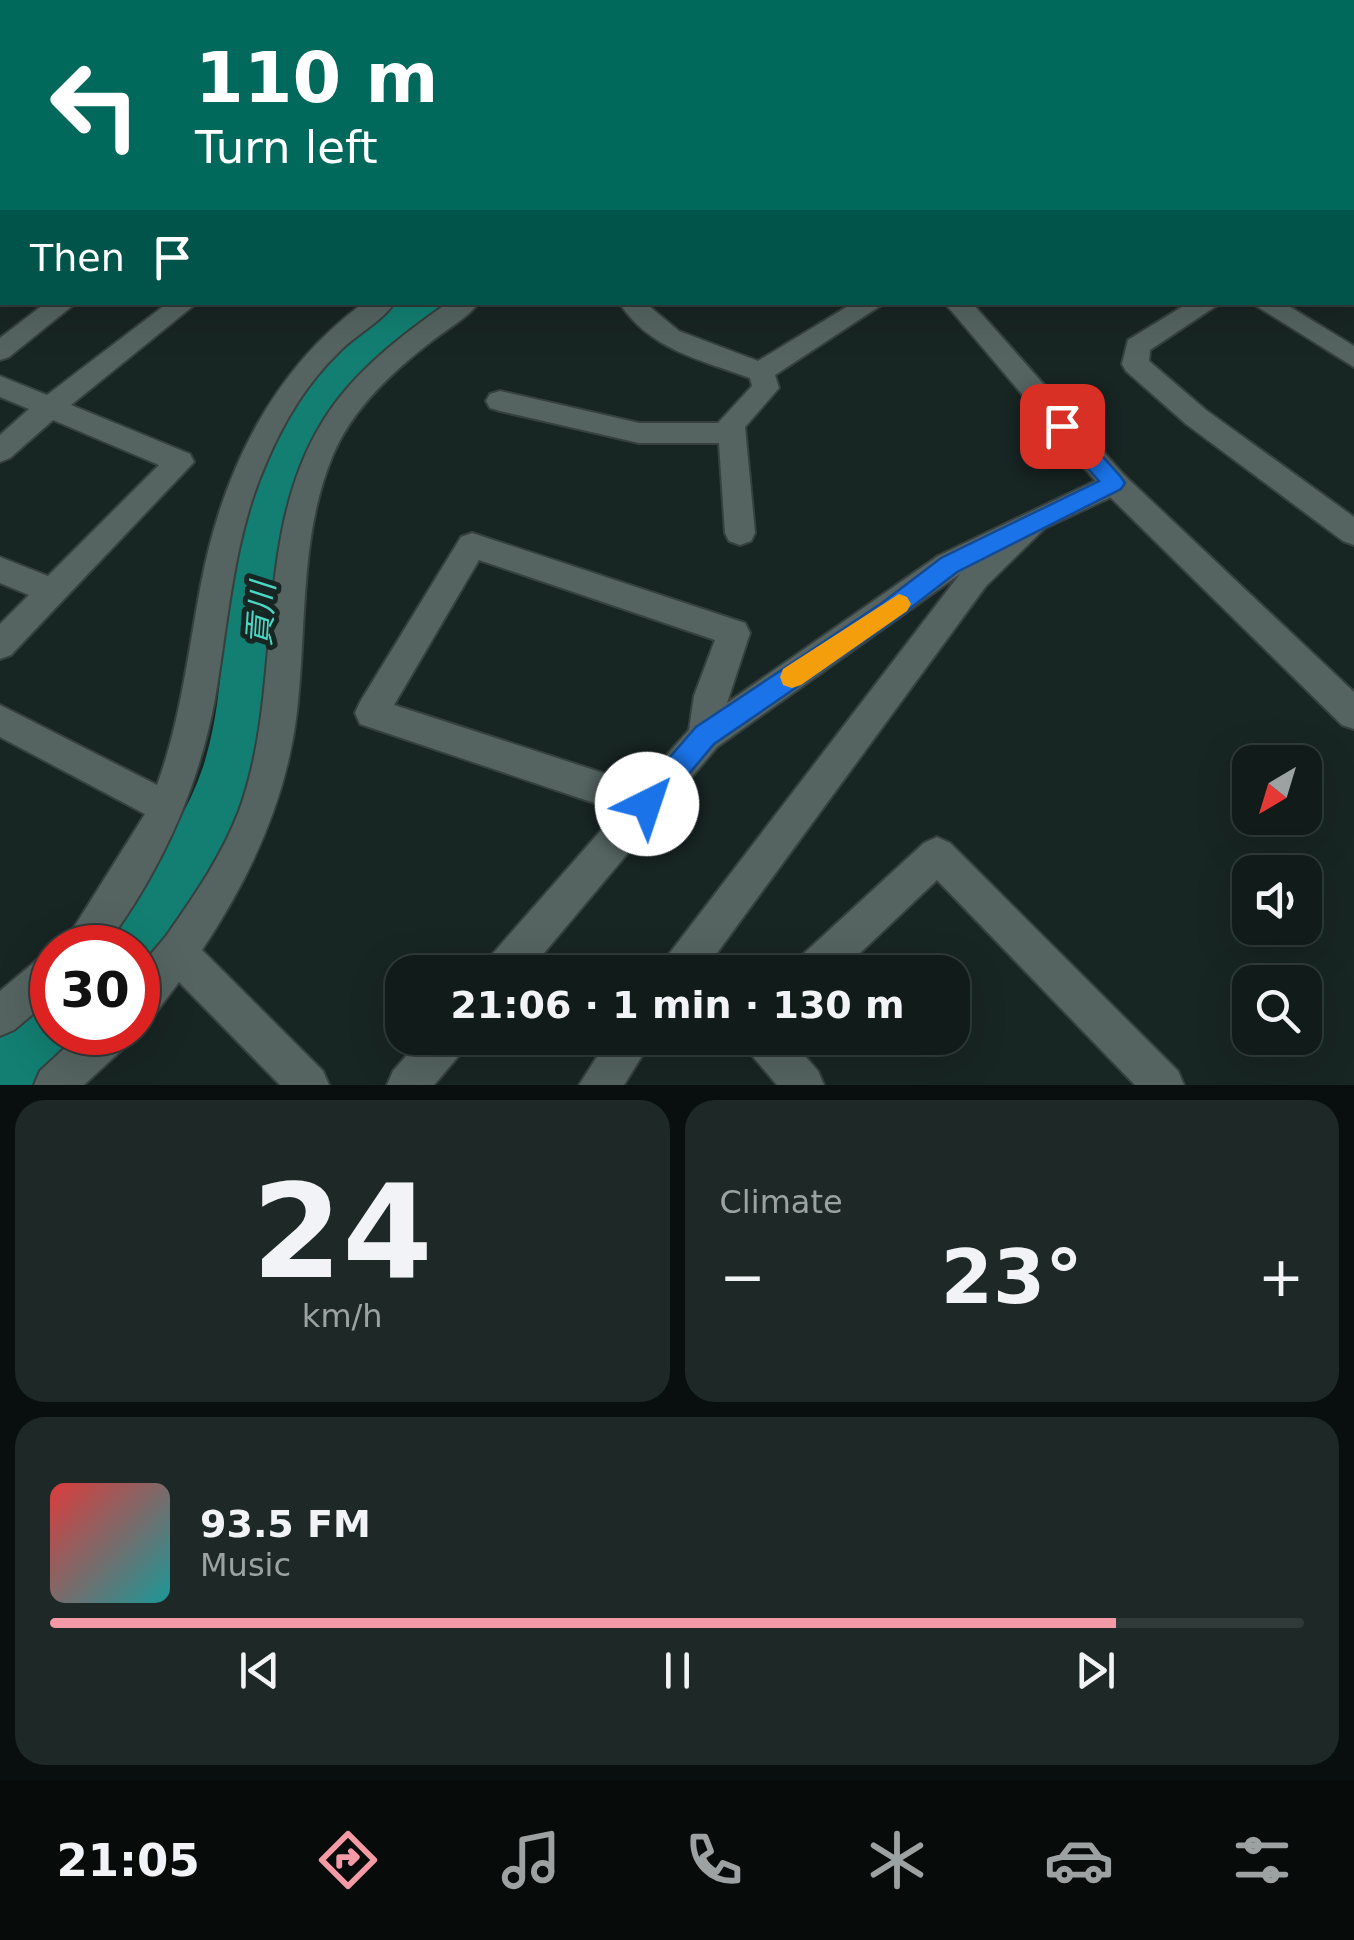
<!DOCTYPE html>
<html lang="en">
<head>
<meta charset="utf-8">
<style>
	body { margin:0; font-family:"DejaVu Sans","Noto Sans JP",sans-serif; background:#1e2927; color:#f1f3f6; height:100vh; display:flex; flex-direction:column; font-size:38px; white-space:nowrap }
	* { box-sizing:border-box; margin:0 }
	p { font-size:32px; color:#9ca1a2 }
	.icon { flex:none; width:55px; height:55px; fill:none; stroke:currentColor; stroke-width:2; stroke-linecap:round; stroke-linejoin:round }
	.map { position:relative; height:1085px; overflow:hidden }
	.sheet { display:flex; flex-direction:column; gap:15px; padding:15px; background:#090f0e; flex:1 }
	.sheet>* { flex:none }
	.banner { position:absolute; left:0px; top:0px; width:1355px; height:305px; box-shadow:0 10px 40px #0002,0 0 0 2px #303a39; background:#00695c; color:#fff; overflow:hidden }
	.needle { width:65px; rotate:218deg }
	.controls { position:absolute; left:1232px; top:745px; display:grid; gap:20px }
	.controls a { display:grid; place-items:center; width:90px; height:90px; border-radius:20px; background:#111c1a; box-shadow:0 10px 40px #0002,0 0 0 2px #303a39; font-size:50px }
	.speed { position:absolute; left:30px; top:925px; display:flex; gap:20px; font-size:50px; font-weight:700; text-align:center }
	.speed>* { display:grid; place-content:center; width:130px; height:130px; border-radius:50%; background:#111c1a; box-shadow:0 10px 40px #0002,0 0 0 2px #303a39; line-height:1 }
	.speed .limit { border:15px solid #d22; background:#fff; color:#111 }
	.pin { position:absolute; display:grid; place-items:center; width:85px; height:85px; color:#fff; margin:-42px; border-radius:20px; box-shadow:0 5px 15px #0006 }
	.me { position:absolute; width:110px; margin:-55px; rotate:41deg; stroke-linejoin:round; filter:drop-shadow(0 0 8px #0008) }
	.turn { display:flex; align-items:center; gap:35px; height:210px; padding:0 30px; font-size:45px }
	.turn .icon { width:130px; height:130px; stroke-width:2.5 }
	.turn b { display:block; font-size:70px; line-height:85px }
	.then { display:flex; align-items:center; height:95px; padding:0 30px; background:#0003; gap:20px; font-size:38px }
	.big { font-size:75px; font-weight:800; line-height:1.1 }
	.sheet .widget { flex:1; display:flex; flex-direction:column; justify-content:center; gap:15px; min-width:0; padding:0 35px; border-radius:30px; background:#1e2927 }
	.sheet .dial { align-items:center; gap:0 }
	.dial b { font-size:130px; line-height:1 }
	.song { display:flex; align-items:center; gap:30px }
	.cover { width:120px; height:120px; border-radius:15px; background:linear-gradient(135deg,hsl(0 70% 55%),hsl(180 70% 35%)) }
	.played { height:10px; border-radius:5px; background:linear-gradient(90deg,#f49aa6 85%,#303a39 85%) }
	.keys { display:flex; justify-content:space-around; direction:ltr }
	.heat { display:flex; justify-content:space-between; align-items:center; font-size:55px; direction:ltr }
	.sheet .tiles { flex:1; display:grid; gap:15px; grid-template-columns:1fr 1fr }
	.widget:last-child { grid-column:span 2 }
	.trip { position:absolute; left:385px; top:955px; width:585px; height:100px; border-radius:30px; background:#111c1a; box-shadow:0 10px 40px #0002,0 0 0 2px #303a39; font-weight:800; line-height:100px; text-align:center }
	.tab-bar { display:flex; height:160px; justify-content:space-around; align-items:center; background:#070b0a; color:#9ca1a2 }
	.tab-bar .icon { width:70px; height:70px }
	.tab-bar .current { color:#f49aa6 }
	.tab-bar b { font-size:45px; color:#f1f3f6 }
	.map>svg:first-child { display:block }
</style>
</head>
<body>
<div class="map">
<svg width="1354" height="1085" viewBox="0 0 1354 1085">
	<rect width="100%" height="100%" fill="#172523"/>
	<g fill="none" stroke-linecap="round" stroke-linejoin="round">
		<g fill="#127f72" fill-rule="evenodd">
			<path d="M387,302H451C439,322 418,334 402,350C367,383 336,422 318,467C287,544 298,628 289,708C281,776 254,843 219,901C198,936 176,972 138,988V948H92C104,918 119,904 139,880C166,846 189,808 203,767C221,712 222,652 227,594C238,478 291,373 387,302Z"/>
			<path d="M52,975V1032H89L82,1048L33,1085H0V1003L22,988Z"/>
		</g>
		<g stroke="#36403f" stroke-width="4">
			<g id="minor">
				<path d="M179,0H201L203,2H181Z"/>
				<path d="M2,4V16L0,17V5Z"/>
				<path d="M1354,40V53H1352V40Z"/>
				<path d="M1352,130H1354V144L1352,143Z"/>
				<path d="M2,143V157L0,158V144Z"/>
				<path d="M0,174L2,175V189L0,188Z"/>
				<path d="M1352,235H1354V251L1352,250Z"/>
				<path d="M2,254V271L0,272V255Z"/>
				<path d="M169,302H198L71,405L190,454L194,462L11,655L0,659V624L29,595L0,583V557L48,576L159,465L53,420L10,458L0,462V435L29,409L0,397V376L47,395Z"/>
				<path d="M365,302H395C382,322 355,335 338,353C307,383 284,421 267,461C233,537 229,618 215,699C198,790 160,873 104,948H61L145,814L0,737V705L157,785C181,720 188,652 201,584C222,473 272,369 365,302Z"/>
				<path d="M449,302H479C468,318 447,329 432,341C393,371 352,409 333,455C299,535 307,627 297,711C287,799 250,878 202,950L323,1071L329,1085H280L179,982L152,1018L138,1023C138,1009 133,984 139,971C147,956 162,943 171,929C197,892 223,853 239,811C285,685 251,537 323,421C353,372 402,335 449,302Z"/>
				<path d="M619,302H644L679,331L758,361L855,302H886L775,375L779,388L745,427L755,533L751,541L740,545L729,541L725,533L719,443H639L500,411L490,408L486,401L490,394L500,391L639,423H718L752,386L750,378C701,360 648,349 619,302Z"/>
				<path d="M1190,302H1222L1150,350L1149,361L1206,410L1354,517V545L1343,541L1186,424L1126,371L1122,364L1128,340Z"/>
				<path d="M1250,302H1282L1354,346V367Z"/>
				<path d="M1114,472L1124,475L1128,483L1124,491L1045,528L986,586L703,972H661L666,958L960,574L717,747L528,972H484L489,958L618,811L360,724L355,713L360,702L461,537L472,533L745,623L750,633L727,703L938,556ZM479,560L715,640L694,696L689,730L640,785L394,705Z"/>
				<path d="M937,837L950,843L1178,1071L1184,1085H1135L937,880L840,972H794L799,958L924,843Z"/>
				<path d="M52,954V998L14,1030L0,1036V991L38,959Z"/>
				<path d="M82,1032H132L126,1046L84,1085H34L40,1071Z"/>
				<path d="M422,1038H468L462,1052L434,1085H387L393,1071Z"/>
				<path d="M609,1038H653L624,1085H579Z"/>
				<path d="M743,1038H789L818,1071L824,1085H777L749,1052Z"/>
			</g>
		</g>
		<g stroke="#36403f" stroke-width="4">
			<g id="tertiary">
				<path d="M603,0H625L627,2H605Z"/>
				<path d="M47,302H77L9,357L0,360V338Z"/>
				<path d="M944,302H971L1124,475L1354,692V729L1342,725L1104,491Z"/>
			</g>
		</g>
		<use href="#minor" fill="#556461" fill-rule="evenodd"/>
		<use href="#tertiary" fill="#556461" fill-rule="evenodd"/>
	</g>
	<path fill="#1a73e8" stroke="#114b97" stroke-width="2.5" d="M1062,418L1070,420L1121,477L1125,483L1121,489L957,572L899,617L714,744L656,813L647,816L637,813L633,804L637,795L696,727L882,603L941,558L1099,481L1055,431L1052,426Z"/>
	<path fill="#f59e0b" d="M899,594L907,597L911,604L907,611L801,685L792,688L783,685L780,677L783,669Z"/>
	<g text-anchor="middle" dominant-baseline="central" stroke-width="10" stroke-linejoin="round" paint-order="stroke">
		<g font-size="32" font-style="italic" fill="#4bd7c4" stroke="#172523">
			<text transform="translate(261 614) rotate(-86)">貢川</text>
		</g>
	</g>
</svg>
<div class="controls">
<a><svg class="needle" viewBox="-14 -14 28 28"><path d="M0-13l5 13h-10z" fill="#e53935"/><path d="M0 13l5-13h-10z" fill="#9ca1a2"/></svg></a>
<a><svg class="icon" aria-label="sound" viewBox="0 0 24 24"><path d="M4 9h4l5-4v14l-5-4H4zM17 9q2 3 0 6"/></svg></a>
<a><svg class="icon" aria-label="search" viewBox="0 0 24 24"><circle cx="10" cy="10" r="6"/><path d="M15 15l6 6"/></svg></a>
</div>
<div class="speed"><div class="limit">30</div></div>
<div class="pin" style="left:1062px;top:426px;background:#d93025"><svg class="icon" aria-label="arrive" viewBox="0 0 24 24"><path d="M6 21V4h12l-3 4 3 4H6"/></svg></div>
<svg class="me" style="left:647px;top:804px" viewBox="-20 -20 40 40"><circle r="19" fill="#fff"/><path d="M0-13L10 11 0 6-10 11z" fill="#1a73e8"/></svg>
<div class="trip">21:06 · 1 min · 130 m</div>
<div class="banner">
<div class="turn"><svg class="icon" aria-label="left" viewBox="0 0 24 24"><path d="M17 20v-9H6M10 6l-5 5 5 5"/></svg><div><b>110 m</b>Turn left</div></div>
<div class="then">Then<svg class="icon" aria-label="arrive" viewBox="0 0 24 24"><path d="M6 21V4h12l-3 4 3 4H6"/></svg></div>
</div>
</div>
<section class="sheet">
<div class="tiles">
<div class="widget dial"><b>24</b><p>km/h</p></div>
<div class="widget"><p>Climate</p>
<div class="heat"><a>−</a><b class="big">23°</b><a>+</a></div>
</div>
<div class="widget">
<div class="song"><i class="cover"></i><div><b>93.5 FM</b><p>Music</p></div></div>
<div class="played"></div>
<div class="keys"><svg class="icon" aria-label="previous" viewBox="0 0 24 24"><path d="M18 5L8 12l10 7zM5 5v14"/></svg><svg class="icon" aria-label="pause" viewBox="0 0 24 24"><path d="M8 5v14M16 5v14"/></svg><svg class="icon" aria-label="next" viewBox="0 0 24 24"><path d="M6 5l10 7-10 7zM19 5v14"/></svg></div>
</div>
</div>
</section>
<nav class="tab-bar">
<b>21:05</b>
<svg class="icon current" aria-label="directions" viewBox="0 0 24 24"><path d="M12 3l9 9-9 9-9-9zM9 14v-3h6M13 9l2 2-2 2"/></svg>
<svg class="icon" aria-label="music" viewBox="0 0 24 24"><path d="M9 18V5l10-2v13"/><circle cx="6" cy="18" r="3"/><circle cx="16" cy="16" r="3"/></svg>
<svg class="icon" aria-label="phone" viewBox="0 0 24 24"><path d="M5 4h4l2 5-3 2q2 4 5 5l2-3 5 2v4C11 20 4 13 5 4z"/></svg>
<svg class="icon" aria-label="climate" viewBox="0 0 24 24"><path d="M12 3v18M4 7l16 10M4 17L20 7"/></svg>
<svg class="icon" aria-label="car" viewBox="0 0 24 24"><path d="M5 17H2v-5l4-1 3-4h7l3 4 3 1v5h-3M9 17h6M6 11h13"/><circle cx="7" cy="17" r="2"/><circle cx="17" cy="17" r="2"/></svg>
<svg class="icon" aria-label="filters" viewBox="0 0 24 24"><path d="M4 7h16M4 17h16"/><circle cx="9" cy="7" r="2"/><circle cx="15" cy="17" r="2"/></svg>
</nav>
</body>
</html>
